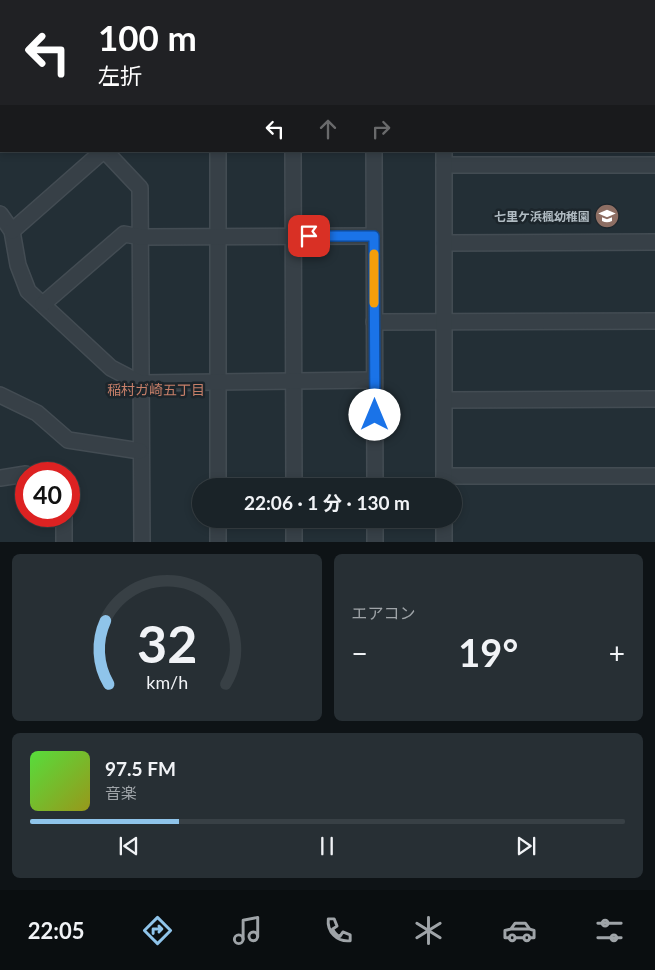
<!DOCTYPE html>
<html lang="ja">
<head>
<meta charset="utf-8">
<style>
	body { margin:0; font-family:Lato,"Noto Sans JP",sans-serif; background:#272f34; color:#f1f3f6; height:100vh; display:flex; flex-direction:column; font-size:19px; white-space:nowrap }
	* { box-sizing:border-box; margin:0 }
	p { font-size:16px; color:#9fa4a8 }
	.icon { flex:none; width:28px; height:28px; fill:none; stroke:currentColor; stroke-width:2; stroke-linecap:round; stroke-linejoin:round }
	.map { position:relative; height:542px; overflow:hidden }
	.panel { display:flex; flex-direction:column; gap:12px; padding:12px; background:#0e1316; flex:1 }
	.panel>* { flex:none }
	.guide { position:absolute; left:0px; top:0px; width:655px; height:152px; box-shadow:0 2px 8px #0003,0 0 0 1px #384045; background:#202124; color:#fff; overflow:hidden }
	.speed { position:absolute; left:15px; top:462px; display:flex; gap:10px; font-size:25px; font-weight:700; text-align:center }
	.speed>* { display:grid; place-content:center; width:65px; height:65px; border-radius:50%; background:#1a2328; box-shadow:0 2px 8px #0003,0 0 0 1px #384045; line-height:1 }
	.speed .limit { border:8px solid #d22; background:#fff; color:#111 }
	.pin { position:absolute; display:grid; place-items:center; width:42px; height:42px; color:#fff; margin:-21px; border-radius:10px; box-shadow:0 2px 8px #0006 }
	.me { position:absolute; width:55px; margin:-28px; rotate:0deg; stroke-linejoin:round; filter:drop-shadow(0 0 4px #0008) }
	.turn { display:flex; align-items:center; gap:18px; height:105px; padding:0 15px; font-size:22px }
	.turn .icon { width:65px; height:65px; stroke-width:2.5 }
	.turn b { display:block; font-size:35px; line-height:42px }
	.lanes { display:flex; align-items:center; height:48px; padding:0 15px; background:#0003; justify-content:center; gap:25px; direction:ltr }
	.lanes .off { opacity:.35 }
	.big { font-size:38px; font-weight:700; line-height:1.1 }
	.panel .widget { flex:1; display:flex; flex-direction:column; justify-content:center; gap:8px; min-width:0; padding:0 18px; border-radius:8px; background:#272f34 }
	.panel .dial { align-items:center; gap:0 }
	.dial svg { height:130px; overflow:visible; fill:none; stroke:#384045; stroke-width:7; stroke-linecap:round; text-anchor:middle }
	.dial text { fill:#f1f3f6; stroke:none }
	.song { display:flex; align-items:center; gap:15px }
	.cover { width:60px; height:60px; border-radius:8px; background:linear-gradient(135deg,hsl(110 70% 55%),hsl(60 70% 35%)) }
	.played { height:5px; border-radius:2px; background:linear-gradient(90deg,#8fc4ea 25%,#384045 25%) }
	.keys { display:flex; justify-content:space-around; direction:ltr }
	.heat { display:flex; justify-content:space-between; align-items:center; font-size:28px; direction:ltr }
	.panel .tiles { flex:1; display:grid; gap:12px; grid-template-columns:1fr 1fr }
	.widget:last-child { grid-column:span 2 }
	.trip { position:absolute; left:192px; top:478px; width:270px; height:50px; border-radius:25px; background:#1a2328; box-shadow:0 2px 8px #0003,0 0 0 1px #384045; font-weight:700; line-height:50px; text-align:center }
	.menu { display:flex; height:80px; justify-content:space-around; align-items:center; background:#0a0e10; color:#9fa4a8 }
	.menu .icon { width:35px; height:35px }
	.menu .selected { color:#8fc4ea }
	.menu b { font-size:22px; color:#f1f3f6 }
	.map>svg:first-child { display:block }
</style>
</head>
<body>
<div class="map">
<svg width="655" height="543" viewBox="0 0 655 543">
	<rect width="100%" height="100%" fill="#232f36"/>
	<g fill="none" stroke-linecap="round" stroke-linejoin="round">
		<g stroke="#434c53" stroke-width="18">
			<g id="minor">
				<path d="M27,0L28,1"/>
				<path d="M124,0V1"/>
				<path d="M218,0V1"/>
				<path d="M293,0V1"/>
				<path d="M373,0V1"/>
				<path d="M444,0V1"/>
				<path d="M654,5H655"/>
				<path d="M654,90H655"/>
				<path d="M0,114L1,116"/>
				<path d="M105,151L140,188L142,543"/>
				<path d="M218,151V486"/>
				<path d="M293,151L294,486"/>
				<path d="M374,151L375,486"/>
				<path d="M444,165H655"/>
				<path d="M0,214L12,231L18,265L28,291L111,368L140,383L374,380"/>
				<path d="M12,231L103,151"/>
				<path d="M444,243L655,242"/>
				<path d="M43,304L124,234L141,237L374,236"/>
				<path d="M374,322L655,321"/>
				<path d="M0,395L37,413L68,440L140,451"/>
				<path d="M444,400L655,399"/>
				<path d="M444,476H655"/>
				<path d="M0,478L26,474"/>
				<path d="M444,486V151"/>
				<path d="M64,516V543"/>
				<path d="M218,519V543"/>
				<path d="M294,519V543"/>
				<path d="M375,519V543"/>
				<path d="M444,519V543"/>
			</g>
		</g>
		<use href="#minor" stroke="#374047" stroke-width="15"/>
	</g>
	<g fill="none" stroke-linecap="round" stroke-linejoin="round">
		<g stroke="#114b97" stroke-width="12">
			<path id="route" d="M309,236H374L375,415"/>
		</g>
		<use href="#route" stroke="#1a73e8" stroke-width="9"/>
		<path stroke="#f59e0b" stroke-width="9" d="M374,254V303"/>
	</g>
	<defs>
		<g id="school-disc" transform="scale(1.25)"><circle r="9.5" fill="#8d6e63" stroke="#1c252b"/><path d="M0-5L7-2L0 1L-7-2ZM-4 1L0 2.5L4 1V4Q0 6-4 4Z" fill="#fff"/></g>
	</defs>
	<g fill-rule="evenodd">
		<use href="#school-disc" x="607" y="216"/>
	</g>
	<g text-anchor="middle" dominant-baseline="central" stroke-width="5" stroke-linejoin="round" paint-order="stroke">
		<g font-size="12" font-weight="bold" fill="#b1bcc3" stroke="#1c252b" text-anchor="end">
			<text x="590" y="216">七里ケ浜楓幼稚園</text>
		</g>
		<g font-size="14" fill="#c67f69" stroke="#1c252b">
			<text x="156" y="389">稲村ガ崎五丁目</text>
		</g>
	</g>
</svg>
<div class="speed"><div class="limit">40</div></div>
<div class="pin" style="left:309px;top:236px;background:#d93025"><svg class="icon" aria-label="arrive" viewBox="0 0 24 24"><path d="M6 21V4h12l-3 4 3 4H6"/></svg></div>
<svg class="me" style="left:375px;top:415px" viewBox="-20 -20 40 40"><circle r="19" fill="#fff"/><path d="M0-13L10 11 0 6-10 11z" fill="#1a73e8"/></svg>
<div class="trip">22:06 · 1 分 · 130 m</div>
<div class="guide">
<div class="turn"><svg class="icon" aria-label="left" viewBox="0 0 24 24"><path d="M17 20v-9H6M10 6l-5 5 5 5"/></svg><div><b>100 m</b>左折</div></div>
<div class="lanes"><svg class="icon" aria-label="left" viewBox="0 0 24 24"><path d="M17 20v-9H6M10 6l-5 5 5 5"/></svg><svg class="icon off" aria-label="ahead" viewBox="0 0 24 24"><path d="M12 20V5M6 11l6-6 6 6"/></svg><svg class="icon off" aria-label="right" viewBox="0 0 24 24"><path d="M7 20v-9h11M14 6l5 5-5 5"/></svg></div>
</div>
</div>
<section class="panel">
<div class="tiles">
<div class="widget dial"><svg viewBox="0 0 100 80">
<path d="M14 69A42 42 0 1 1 86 69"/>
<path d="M14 69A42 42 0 0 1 12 30" stroke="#8fc4ea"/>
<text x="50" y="56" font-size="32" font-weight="700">32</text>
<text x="50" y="72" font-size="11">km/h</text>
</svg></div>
<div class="widget"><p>エアコン</p>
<div class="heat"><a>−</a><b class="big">19°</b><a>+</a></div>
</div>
<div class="widget">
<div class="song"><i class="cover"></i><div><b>97.5 FM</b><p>音楽</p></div></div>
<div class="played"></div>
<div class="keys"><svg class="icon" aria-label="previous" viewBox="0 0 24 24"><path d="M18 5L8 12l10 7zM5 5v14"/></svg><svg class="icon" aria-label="pause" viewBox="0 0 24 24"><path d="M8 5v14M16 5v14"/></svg><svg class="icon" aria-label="next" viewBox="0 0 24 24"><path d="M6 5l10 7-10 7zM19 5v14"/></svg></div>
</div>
</div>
</section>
<nav class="menu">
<b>22:05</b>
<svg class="icon selected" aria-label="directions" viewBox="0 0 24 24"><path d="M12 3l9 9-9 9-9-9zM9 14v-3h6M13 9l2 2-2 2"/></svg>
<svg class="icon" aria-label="music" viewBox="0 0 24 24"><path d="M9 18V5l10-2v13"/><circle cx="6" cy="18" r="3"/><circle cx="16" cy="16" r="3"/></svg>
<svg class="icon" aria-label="phone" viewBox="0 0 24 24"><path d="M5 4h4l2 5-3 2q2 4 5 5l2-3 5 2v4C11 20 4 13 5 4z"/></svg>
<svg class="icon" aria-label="climate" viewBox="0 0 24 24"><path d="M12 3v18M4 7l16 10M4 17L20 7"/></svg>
<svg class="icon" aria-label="car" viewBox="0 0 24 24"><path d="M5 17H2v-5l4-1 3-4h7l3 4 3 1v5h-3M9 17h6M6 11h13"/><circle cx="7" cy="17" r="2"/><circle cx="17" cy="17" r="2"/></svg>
<svg class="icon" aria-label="filters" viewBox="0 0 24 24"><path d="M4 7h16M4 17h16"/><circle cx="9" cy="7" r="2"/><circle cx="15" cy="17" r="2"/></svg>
</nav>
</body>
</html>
